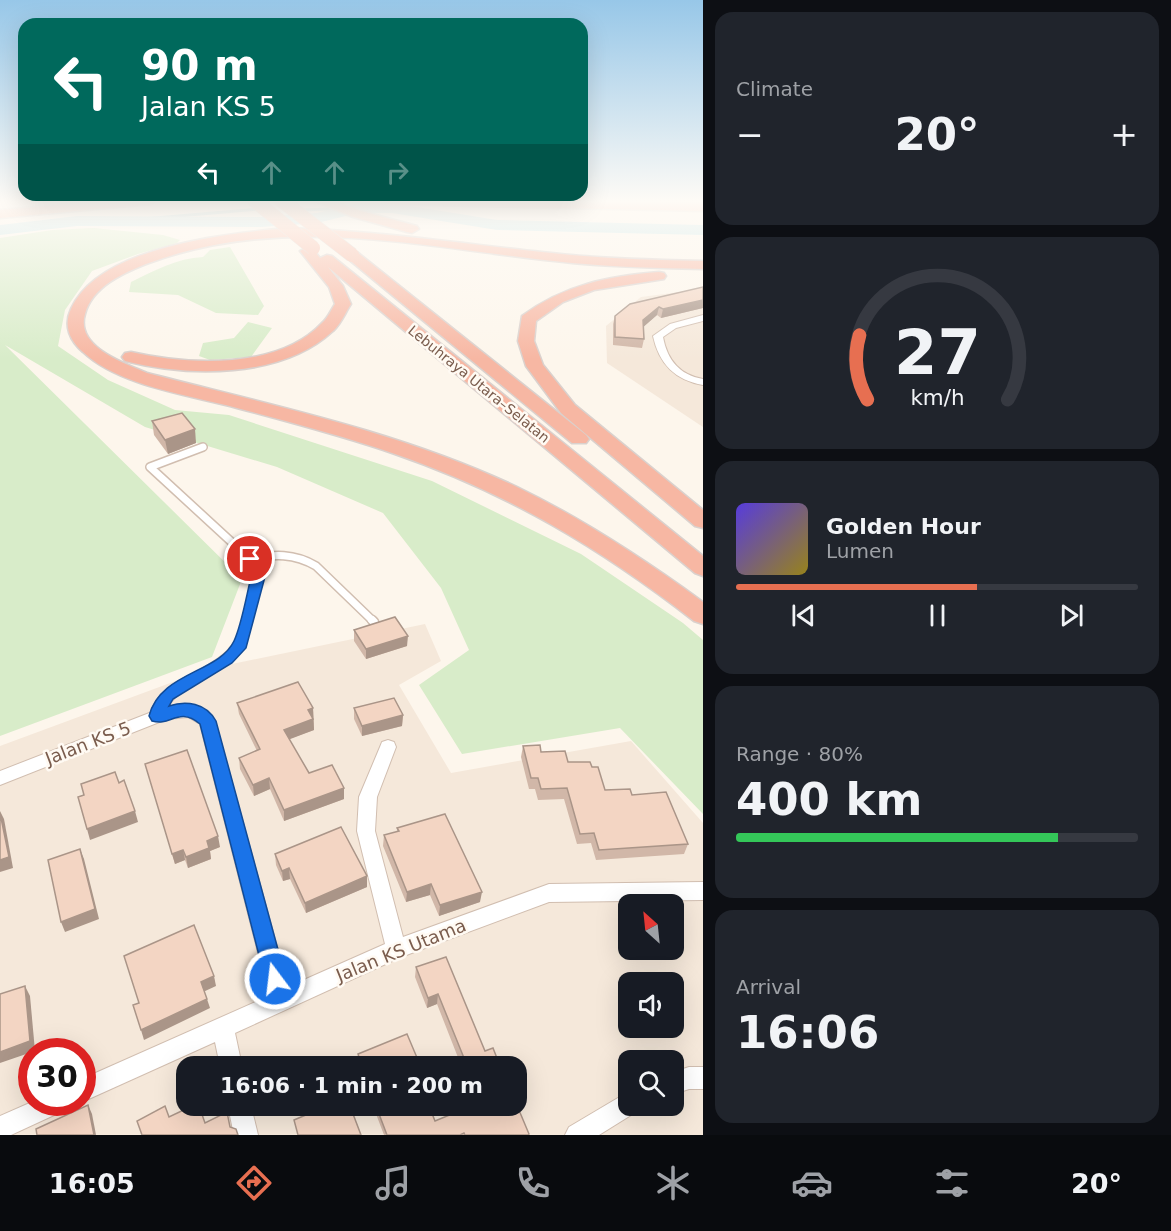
<!DOCTYPE html>
<html lang="en">
<head>
<meta charset="utf-8">
<style>
	body { margin:0; font-family:"DejaVu Sans",sans-serif; background:#20242c; color:#f1f3f6; height:100vh; display:flex; flex-direction:column; font-size:22px; white-space:nowrap }
	* { box-sizing:border-box; margin:0 }
	p { font-size:20px; color:#9ea1a6 }
	.icon { flex:none; width:33px; height:33px; fill:none; stroke:currentColor; stroke-width:2; stroke-linecap:round; stroke-linejoin:round }
	.map { position:relative; flex:1; overflow:hidden }
	.panel { display:flex; flex-direction:column; gap:12px; padding:12px; background:#0d0f14; width:468px }
	.panel>* { flex:none }
	.banner { position:absolute; left:18px; top:18px; width:570px; height:183px; border-radius:18px; box-shadow:0 6px 24px #0002; background:#00695c; color:#fff; overflow:hidden }
	.needle { width:39px; rotate:333deg }
	.fabs { position:absolute; left:618px; top:894px; display:grid; gap:12px }
	.fabs a { display:grid; place-items:center; width:66px; height:66px; border-radius:12px; background:#171b24; box-shadow:0 6px 24px #0002; font-size:30px }
	.speed { position:absolute; left:18px; top:1038px; display:flex; gap:12px; font-size:30px; font-weight:700; text-align:center }
	.speed>* { display:grid; place-content:center; width:78px; height:78px; border-radius:50%; background:#171b24; box-shadow:0 6px 24px #0002; line-height:1 }
	.speed .limit { border:9px solid #d22; background:#fff; color:#111 }
	.pin { position:absolute; display:grid; place-items:center; width:51px; height:51px; color:#fff; margin:-26px; border:3px solid #fff; border-radius:50%; box-shadow:0 2px 6px #0007 }
	.me { position:absolute; width:66px; margin:-33px; rotate:345deg; stroke-linejoin:round; filter:drop-shadow(0 0 4px #0008) }
	.turn { display:flex; align-items:center; gap:21px; height:126px; padding:0 24px; font-size:27px }
	.turn .icon { width:78px; height:78px; stroke-width:2.5 }
	.turn b { display:block; font-size:42px; line-height:51px }
	.lanes { display:flex; align-items:center; height:57px; padding:0 24px; background:#0003; justify-content:center; gap:30px; direction:ltr }
	.lanes .off { opacity:.35 }
	.big { font-size:45px; font-weight:700; line-height:1.1 }
	.panel .card { flex:1; display:flex; flex-direction:column; justify-content:center; gap:9px; min-width:0; padding:0 21px; border-radius:18px; background:#20242c }
	.panel .dial { align-items:center; gap:0 }
	.dial svg { height:156px; overflow:visible; fill:none; stroke:#363941; stroke-width:7; stroke-linecap:round; text-anchor:middle }
	.dial text { fill:#f1f3f6; stroke:none }
	.song { display:flex; align-items:center; gap:18px }
	.cover { width:72px; height:72px; border-radius:9px; background:linear-gradient(135deg,hsl(250 70% 55%),hsl(50 70% 35%)) }
	.played { height:6px; border-radius:3px; background:linear-gradient(90deg,#e76f51 60%,#363941 60%) }
	.keys { display:flex; justify-content:space-around; direction:ltr }
	.heat { display:flex; justify-content:space-between; align-items:center; font-size:33px; direction:ltr }
	.charge { height:9px; border-radius:4px; background:linear-gradient(90deg,#34c759 80%,#363941 0) }
	.trip { position:absolute; left:176px; top:1056px; width:351px; height:60px; border-radius:18px; background:#171b24; box-shadow:0 6px 24px #0002; font-weight:700; line-height:60px; text-align:center }
	.dock { display:flex; height:96px; justify-content:space-around; align-items:center; background:#090b0e; color:#9ea1a6 }
	.dock .icon { width:42px; height:42px }
	.dock .selected { color:#e76f51 }
	.dock b { font-size:27px; color:#f1f3f6 }
	main { display:flex; flex:1; min-height:0 }
	.map>svg:first-child { display:block }
</style>
</head>
<body>
<main>
<div class="map">
<svg width="703" height="1135" viewBox="0 0 703 1135">
	<rect width="100%" height="100%" fill="#fdf6ec"/>
	<g fill="#f5e8da" fill-rule="evenodd">
		<path d="M703,289V427L607,363L606,326L641,297Z"/>
		<path d="M425,624L441,661L399,685L451,773L631,741L703,823V1135H0V746L208,669ZM628,904H674V950H628ZM628,982H674V1028H628ZM32,1052H82V1102H32ZM628,1060H674V1106H628ZM186,1066H516V1106H186Z"/>
	</g>
	<g fill="#d8ecc9">
		<path d="M94,228L163,235L180,240L177,243L138,254L92,271L65,310L58,346L108,380L175,410L229,415L432,481L581,554L683,623L703,640V814L620,728L462,754L419,685L469,650L441,588L383,513L277,467L145,427L5,345L242,579L212,657L0,736V238L52,230Z"/>
		<path d="M230,247L264,306L258,315L216,313L178,295L129,292L131,282C154,271 177,258 203,257L210,250Z"/>
		<path d="M248,322L272,328L251,357L210,360L199,356L203,343L234,338Z"/>
	</g>
	<g fill="none" stroke-linecap="round" stroke-linejoin="round">
		<g stroke="#a5d3da" stroke-width="3">
			<path d="M300,210L358,208"/>
			<path d="M132,220L260,209"/>
		</g>
		<path fill="#bfe3e8" fill-rule="evenodd" d="M358,203H392L497,220L703,225V235L497,230L392,213H358L317,223L261,227L77,226L0,235V225L77,216L261,217L317,213Z"/>
		<g stroke="#d1beb0" stroke-width="10">
			<g id="lane-far1">
				<path d="M203,447L150,467L250,559C262,581 252,599 248,621"/>
				<path d="M250,559C274,554 294,553 316,566L373,621"/>
			</g>
		</g>
		<g stroke="#d1beb0" stroke-width="11">
			<g id="lane">
				<path d="M372,620L374,622"/>
				<path d="M158,716C178,666 235,680 248,620"/>
			</g>
		</g>
		<g stroke="#d1beb0" stroke-width="2">
			<g id="street">
				<path d="M703,315V321L676,328L663,337C667,359 679,375 703,379V385C675,380 659,364 653,336L670,324Z"/>
				<path d="M184,704C196,705 209,710 215,721L288,987L385,944L357,831L359,797L380,747L382,742L388,740L394,742L396,747L377,797L375,831L403,937L549,884L703,882V900L549,902L401,957L235,1033L242,1066H220L215,1042L82,1102V1079L269,996L200,724L188,717L167,719L0,785V771L152,712Z"/>
				<path d="M689,1067H703V1089H689L674,1094V1072Z"/>
				<path d="M628,1092V1106H639L636,1112L599,1135H565L569,1127Z"/>
				<path d="M32,1102H68L65,1110L11,1135H0V1116Z"/>
				<path d="M228,1106H251L258,1135H234Z"/>
			</g>
		</g>
		<g stroke="#dad1cd" stroke-width="3">
			<g id="highway">
				<path d="M114,200H157L151,204L0,218V210Z"/>
				<path d="M313,200H330L361,211L417,226L419,229L412,233L407,232L353,217Z"/>
				<path d="M384,200H545L703,203V211L390,204Z"/>
				<path d="M289,228C384,231 477,246 571,255C615,259 659,260 703,261V269C659,268 615,267 572,263C427,249 288,211 146,264C123,273 92,287 85,314C75,347 124,363 147,373C271,405 401,432 517,487C583,519 644,559 703,602V624L694,621C600,548 508,493 395,454C343,436 290,422 237,408C189,395 119,386 83,352C70,341 63,326 71,309C99,246 229,233 289,228Z"/>
				<path d="M307,247L312,248L320,258L327,255L332,256L703,556V576L695,573L328,267L343,286L351,304C345,313 341,324 333,331C281,379 189,377 125,361L122,357L125,353L131,352C188,365 278,370 322,323C328,318 331,310 335,304L329,287L300,251Z"/>
				<path d="M352,251L357,252L586,435L589,439L586,443H572L347,258L345,255Z"/>
				<path d="M659,272L664,273L666,276L664,279L594,290L563,302L536,321L534,341L543,365L575,405L703,510V528L695,526L561,413L526,366L518,341L522,316C564,285 608,276 659,272Z"/>
			</g>
		</g>
		<use href="#lane-far1" stroke="#fff" stroke-width="7"/>
		<use href="#lane" stroke="#fff" stroke-width="8"/>
		<use href="#street" fill="#fff" fill-rule="evenodd"/>
		<use href="#highway" fill="#f7b7a3" fill-rule="evenodd"/>
		<g stroke="#dad1cd" stroke-width="15" stroke-linecap="butt">
			<g id="highway-bridge">
				<path d="M254,200L313,248"/>
				<path d="M281,200L352,255"/>
			</g>
		</g>
		<use href="#highway-bridge" stroke="#f7b7a3" stroke-width="14"/>
	</g>
	<g fill="#d1b7a8">
		<path d="M703,287V308L661,318L657,315L643,327L644,339L642,348L613,345V324L615,316Z"/>
		<path d="M152,421L196,443L168,454L154,435Z"/>
		<path d="M354,630L407,646L366,659L354,641Z"/>
		<path d="M237,703L313,708L314,730L289,739L309,773L344,788V799L284,821L270,789L254,796L240,769L239,758L257,751L239,714Z"/>
		<path d="M354,708L403,715L402,726L362,736L354,719Z"/>
		<path d="M523,746L541,752L568,762L592,767L605,790L632,795L688,844L684,854L596,860L591,843L577,844L564,799L538,800L535,789H529L521,757Z"/>
		<path d="M145,764L220,847L210,851L211,859L188,868L185,860L175,864Z"/>
		<path d="M397,828L480,902L439,916L430,895L406,902L383,846L384,835L397,832Z"/>
		<path d="M275,854L367,876V887L306,913L290,879L283,881L276,865Z"/>
		<path d="M416,967L485,1051L500,1066H451L452,1062L459,1060L437,1004L427,1008L415,977Z"/>
		<path d="M358,1054L418,1060L417,1066H358L357,1064Z"/>
		<path d="M373,1106H429L435,1121L465,1109L463,1106H516L529,1135H384Z"/>
	</g>
	<g fill="#aa9588">
		<path d="M703,300V308L661,318L663,309Z"/>
		<path d="M659,307L657,315L641,329L643,320Z"/>
		<path d="M195,429L196,443L168,454L165,440Z"/>
		<path d="M408,636L407,646L366,659V649Z"/>
		<path d="M313,708L314,730L285,741L284,730L308,710Z"/>
		<path d="M403,715L402,726L362,736V726Z"/>
		<path d="M269,778L270,789L254,796L253,785Z"/>
		<path d="M344,788V799L284,821V810Z"/>
		<path d="M0,811L4,819L13,868L0,872Z"/>
		<path d="M135,811L138,822L90,840L87,829Z"/>
		<path d="M218,836L220,847L210,851L211,859L188,868L186,857L207,841Z"/>
		<path d="M80,849L84,859L99,919L65,932L61,922Z"/>
		<path d="M183,850L185,860L175,864L172,854Z"/>
		<path d="M289,868L290,879L283,881L282,871Z"/>
		<path d="M367,876V887L306,913L305,903Z"/>
		<path d="M431,884L430,895L406,902L407,892Z"/>
		<path d="M482,892L480,902L439,916L440,905Z"/>
		<path d="M214,976L216,986L203,992L201,982Z"/>
		<path d="M25,986L30,996L35,1051L0,1063V1052Z"/>
		<path d="M438,994L437,1004L427,1008L428,998Z"/>
		<path d="M207,999L210,1008L144,1040L141,1030Z"/>
		<path d="M418,1060L417,1066H411V1063Z"/>
		<path d="M88,1105L92,1114L96,1135H94Z"/>
	</g>
	<g fill="#f3d5c3" stroke="#aa9588" stroke-width="1.5">
		<path d="M703,287V300L663,309L659,307L643,320L644,339L615,337V316L630,304Z"/>
		<path d="M182,413L195,429L165,440L152,421Z"/>
		<path d="M395,617L408,636L366,649L354,630Z"/>
		<path d="M298,682L313,708L308,710L313,719L284,730L309,773L332,765L344,788L284,810L269,778L253,785L239,758L260,749L237,703Z"/>
		<path d="M394,698L403,715L362,726L354,708Z"/>
		<path d="M540,745L541,752L565,751L568,762H590L592,767H598L605,790L630,789L632,795L666,792L688,844L599,850L594,833L580,834L567,788L541,789L538,778H531L523,746Z"/>
		<path d="M187,750L218,836L207,841L209,848L186,857L183,850L172,854L145,764Z"/>
		<path d="M115,772L119,783L124,780L135,811L87,829L78,797L84,795L81,784Z"/>
		<path d="M0,813L9,857L0,860Z"/>
		<path d="M445,814L482,892L440,905L431,884L407,892L384,835L399,831L397,828Z"/>
		<path d="M341,827L367,876L305,903L289,868L282,871L275,854Z"/>
		<path d="M80,849L95,909L61,922L48,860Z"/>
		<path d="M194,925L214,976L201,982L207,999L141,1030L133,1005L139,1003L124,956Z"/>
		<path d="M446,957L485,1051L493,1048L500,1066H454L452,1062L464,1058L438,994L428,998L416,967Z"/>
		<path d="M25,986L30,1041L0,1052V994Z"/>
		<path d="M407,1034L418,1060L411,1063L413,1066H362L358,1054Z"/>
		<path d="M516,1103L529,1134L528,1135H465L464,1133L460,1135H387L376,1106H429L435,1121L469,1107V1106H516Z"/>
		<path d="M88,1105L94,1135H37L36,1129Z"/>
		<path d="M165,1106L169,1117L192,1106H199L205,1123L227,1112L230,1127L236,1129L238,1135H142L137,1121Z"/>
		<path d="M327,1106H350L361,1135H298L294,1120Z"/>
	</g>
	<linearGradient id="sky" x2="0" y2="1"><stop stop-color="#97c7e8"/><stop offset="0.56" stop-color="#fefbf6"/><stop offset="1" stop-color="#fefbf6" stop-opacity="0"/></linearGradient>
	<rect width="703" height="359" fill="url(#sky)"/>
	<path fill="#1a73e8" stroke="#114b97" stroke-width="1.5" d="M250,554L255,556L266,573L246,648L232,663L173,699L169,706C186,700 206,703 216,721L286,979L283,986L275,989L268,986L265,979L200,724C178,706 171,727 152,721L149,716C160,672 219,673 234,641C242,624 247,592 252,573L244,559Z"/>
	<g text-anchor="middle" dominant-baseline="central" stroke-width="5" stroke-linejoin="round" paint-order="stroke">
		<g font-size="14" fill="#7a5c4d" stroke="#fffaf3">
			<text transform="translate(479 384) rotate(39)">Lebuhraya Utara–Selatan</text>
		</g>
		<g font-size="18" fill="#7a5c4d" stroke="#fffaf3">
			<text transform="translate(88 743) rotate(-21)">Jalan KS 5</text>
			<text transform="translate(401 950) rotate(-22)">Jalan KS Utama</text>
		</g>
	</g>
</svg>
<div class="fabs">
<a><svg class="needle" viewBox="-14 -14 28 28"><path d="M0-13l5 13h-10z" fill="#e53935"/><path d="M0 13l5-13h-10z" fill="#9ea1a6"/></svg></a>
<a><svg class="icon" aria-label="sound" viewBox="0 0 24 24"><path d="M4 9h4l5-4v14l-5-4H4zM17 9q2 3 0 6"/></svg></a>
<a><svg class="icon" aria-label="search" viewBox="0 0 24 24"><circle cx="10" cy="10" r="6"/><path d="M15 15l6 6"/></svg></a>
</div>
<div class="speed"><div class="limit">30</div></div>
<div class="pin" style="left:250px;top:559px;background:#d93025"><svg class="icon" aria-label="arrive" viewBox="0 0 24 24"><path d="M6 21V4h12l-3 4 3 4H6"/></svg></div>
<svg class="me" style="left:275px;top:979px" viewBox="-20 -20 40 40"><circle r="17" fill="#1a73e8" stroke="#fff" stroke-width="3"/><path d="M0-11L8 9 0 5-8 9z" fill="#fff"/></svg>
<div class="trip">16:06 · 1 min · 200 m</div>
<div class="banner">
<div class="turn"><svg class="icon" aria-label="left" viewBox="0 0 24 24"><path d="M17 20v-9H6M10 6l-5 5 5 5"/></svg><div><b>90 m</b>Jalan KS 5</div></div>
<div class="lanes"><svg class="icon" aria-label="left" viewBox="0 0 24 24"><path d="M17 20v-9H6M10 6l-5 5 5 5"/></svg><svg class="icon off" aria-label="ahead" viewBox="0 0 24 24"><path d="M12 20V5M6 11l6-6 6 6"/></svg><svg class="icon off" aria-label="ahead" viewBox="0 0 24 24"><path d="M12 20V5M6 11l6-6 6 6"/></svg><svg class="icon off" aria-label="right" viewBox="0 0 24 24"><path d="M7 20v-9h11M14 6l5 5-5 5"/></svg></div>
</div>
</div>
<section class="panel">
<div class="card"><p>Climate</p>
<div class="heat"><a>−</a><b class="big">20°</b><a>+</a></div>
</div>
<div class="card dial"><svg viewBox="0 0 100 80">
<path d="M14 69A42 42 0 1 1 86 69"/>
<path d="M14 69A42 42 0 0 1 10 36" stroke="#e76f51"/>
<text x="50" y="56" font-size="32" font-weight="700">27</text>
<text x="50" y="72" font-size="11">km/h</text>
</svg></div>
<div class="card">
<div class="song"><i class="cover"></i><div><b>Golden Hour</b><p>Lumen</p></div></div>
<div class="played"></div>
<div class="keys"><svg class="icon" aria-label="previous" viewBox="0 0 24 24"><path d="M18 5L8 12l10 7zM5 5v14"/></svg><svg class="icon" aria-label="pause" viewBox="0 0 24 24"><path d="M8 5v14M16 5v14"/></svg><svg class="icon" aria-label="next" viewBox="0 0 24 24"><path d="M6 5l10 7-10 7zM19 5v14"/></svg></div>
</div>
<div class="card"><p>Range · 80%</p><b class="big">400 km</b><div class="charge"></div></div>
<div class="card"><p>Arrival</p><b class="big">16:06</b></div>
</section>
</main>
<nav class="dock">
<b>16:05</b>
<svg class="icon selected" aria-label="directions" viewBox="0 0 24 24"><path d="M12 3l9 9-9 9-9-9zM9 14v-3h6M13 9l2 2-2 2"/></svg>
<svg class="icon" aria-label="music" viewBox="0 0 24 24"><path d="M9 18V5l10-2v13"/><circle cx="6" cy="18" r="3"/><circle cx="16" cy="16" r="3"/></svg>
<svg class="icon" aria-label="phone" viewBox="0 0 24 24"><path d="M5 4h4l2 5-3 2q2 4 5 5l2-3 5 2v4C11 20 4 13 5 4z"/></svg>
<svg class="icon" aria-label="climate" viewBox="0 0 24 24"><path d="M12 3v18M4 7l16 10M4 17L20 7"/></svg>
<svg class="icon" aria-label="car" viewBox="0 0 24 24"><path d="M5 17H2v-5l4-1 3-4h7l3 4 3 1v5h-3M9 17h6M6 11h13"/><circle cx="7" cy="17" r="2"/><circle cx="17" cy="17" r="2"/></svg>
<svg class="icon" aria-label="filters" viewBox="0 0 24 24"><path d="M4 7h16M4 17h16"/><circle cx="9" cy="7" r="2"/><circle cx="15" cy="17" r="2"/></svg>
<b>20°</b>
</nav>
</body>
</html>
